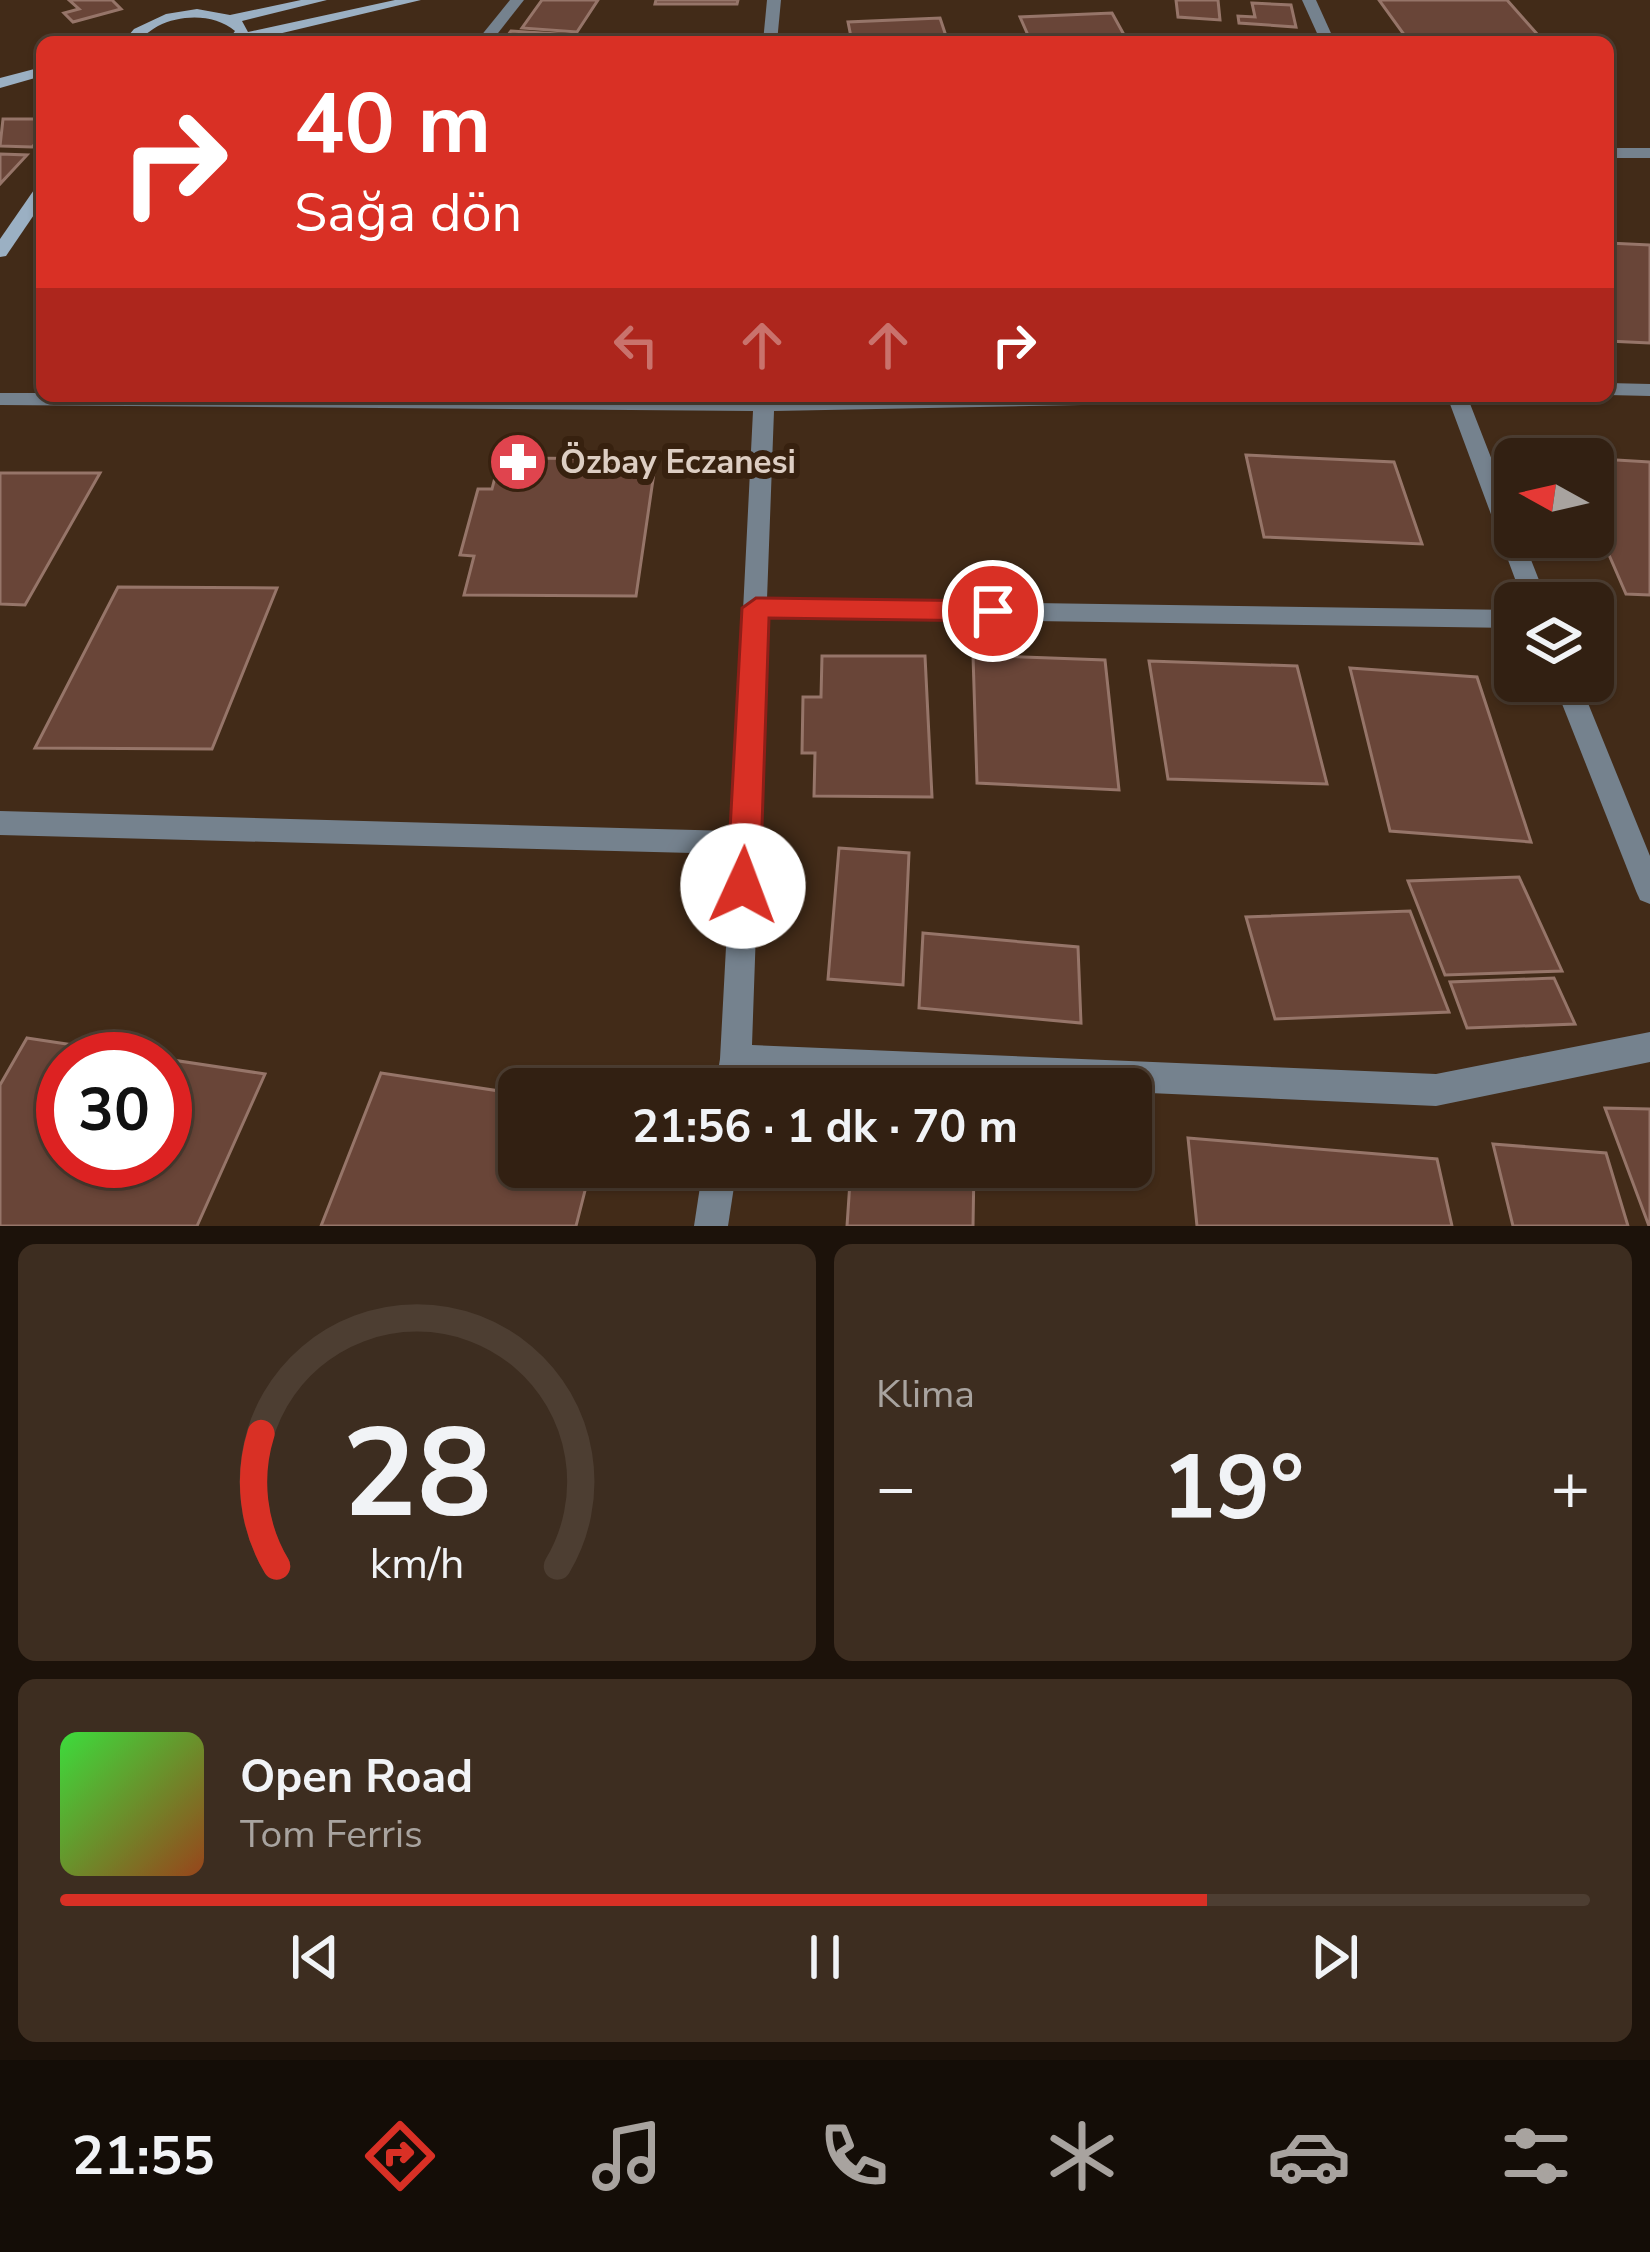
<!DOCTYPE html>
<html lang="tr">
<head>
<meta charset="utf-8">
<style>
	body { margin:0; font-family:"Nunito Sans",sans-serif; background:#3d2d20; color:#f1f3f6; height:100vh; display:flex; flex-direction:column; font-size:45px; white-space:nowrap }
	* { box-sizing:border-box; margin:0 }
	p { font-size:39px; color:#a8a39f }
	.icon { flex:none; width:66px; height:66px; fill:none; stroke:currentColor; stroke-width:2; stroke-linecap:round; stroke-linejoin:round }
	.map { position:relative; height:1226px; overflow:hidden }
	.sheet { display:flex; flex-direction:column; gap:18px; padding:18px; background:#1c120a; flex:1 }
	.sheet>* { flex:none }
	.top-card { position:absolute; left:36px; top:36px; width:1578px; height:366px; border-radius:18px; box-shadow:0 3px 9px #0004,0 0 0 3px #4d3e32; background:#d93025; color:#fff; overflow:hidden }
	.needle { width:78px; rotate:278deg }
	.tools { position:absolute; left:1494px; top:438px; display:grid; gap:24px }
	.tools a { display:grid; place-items:center; width:120px; height:120px; border-radius:18px; background:#322012; box-shadow:0 3px 9px #0004,0 0 0 3px #4d3e32; font-size:60px }
	.speed { position:absolute; left:36px; top:1032px; display:flex; gap:24px; font-size:60px; font-weight:700; text-align:center }
	.speed>* { display:grid; place-content:center; width:156px; height:156px; border-radius:50%; background:#322012; box-shadow:0 3px 9px #0004,0 0 0 3px #4d3e32; line-height:1 }
	.speed .limit { border:18px solid #d22; background:#fff; color:#111 }
	.pin { position:absolute; display:grid; place-items:center; width:102px; height:102px; color:#fff; margin:-51px; border:6px solid #fff; border-radius:50%; box-shadow:0 3px 12px #0007 }
	.me { position:absolute; width:132px; margin:-66px; rotate:2deg; stroke-linejoin:round; filter:drop-shadow(0 0 9px #0008) }
	.turn { display:flex; align-items:center; gap:42px; height:252px; padding:0 60px; font-size:54px }
	.turn .icon { width:156px; height:156px; stroke-width:2.5 }
	.turn b { display:block; font-size:84px; line-height:102px }
	.lanes { display:flex; align-items:center; height:114px; padding:0 60px; background:#0003; justify-content:center; gap:60px; direction:ltr }
	.lanes .off { opacity:.35 }
	.big { font-size:90px; font-weight:700; line-height:1.1 }
	.sheet .tile { flex:1; display:flex; flex-direction:column; justify-content:center; gap:18px; min-width:0; padding:0 42px; border-radius:18px; background:#3d2d20 }
	.sheet .dial { align-items:center; gap:0 }
	.dial svg { height:312px; overflow:visible; fill:none; stroke:#4d3e32; stroke-width:7; stroke-linecap:round; text-anchor:middle }
	.dial text { fill:#f1f3f6; stroke:none }
	.song { display:flex; align-items:center; gap:36px }
	.cover { width:144px; height:144px; border-radius:18px; background:linear-gradient(135deg,hsl(120 70% 55%),hsl(20 70% 35%)) }
	.played { height:12px; border-radius:6px; background:linear-gradient(90deg,#d93025 75%,#4d3e32 75%) }
	.keys { display:flex; justify-content:space-around; direction:ltr }
	.heat { display:flex; justify-content:space-between; align-items:center; font-size:66px; direction:ltr }
	.sheet .tiles { flex:1; display:grid; gap:18px; grid-template-columns:1fr 1fr }
	.tile:last-child { grid-column:span 2 }
	.trip { position:absolute; left:498px; top:1068px; width:654px; height:120px; border-radius:18px; background:#322012; box-shadow:0 3px 9px #0004,0 0 0 3px #4d3e32; font-weight:700; line-height:120px; text-align:center }
	.menu { display:flex; height:192px; justify-content:space-around; align-items:center; background:#140d07; color:#a8a39f }
	.menu .icon { width:84px; height:84px }
	.menu .selected { color:#d93025 }
	.menu b { font-size:54px; color:#f1f3f6 }
	.map>svg:first-child { display:block }
</style>
</head>
<body>
<div class="map">
<svg width="1650" height="1226" viewBox="0 0 1650 1226">
	<rect width="100%" height="100%" fill="#422b18"/>
	<g fill="#694538" stroke="#967569" stroke-width="3" fill-rule="evenodd">
		<path d="M69,0H112L121,9L73,22L64,13L79,9Z"/>
		<path d="M542,0H598L577,32L522,28Z"/>
		<path d="M656,0H738L737,4H655Z"/>
		<path d="M1176,0H1218L1220,20L1178,17Z"/>
		<path d="M1379,0H1507L1538,35L1405,36Z"/>
		<path d="M1252,3L1291,5L1296,27L1239,23L1238,16L1255,17Z"/>
		<path d="M1112,13L1128,42H1031L1020,17Z"/>
		<path d="M940,18L948,42H852L848,22Z"/>
		<path d="M511,31L575,35L570,42H503Z"/>
		<path d="M3,119H42V137L32,147L0,146Z"/>
		<path d="M0,154L27,155L0,184Z"/>
		<path d="M1608,243L1650,245V343L1608,341Z"/>
		<path d="M1246,455L1394,462L1422,544L1264,537Z"/>
		<path d="M1566,457L1650,462V595L1626,594L1593,518V459Z"/>
		<path d="M500,458L656,459L636,596L464,595L474,556L460,555L478,489H492Z"/>
		<path d="M0,473H100L25,605L0,604Z"/>
		<path d="M118,587L277,588L212,749L35,748Z"/>
		<path d="M973,655L1105,660L1119,790L977,783Z"/>
		<path d="M822,656H925L932,797L814,796L815,753H802L803,697H821Z"/>
		<path d="M1149,661L1297,666L1327,784L1168,779Z"/>
		<path d="M1350,668L1477,677L1531,842L1390,831Z"/>
		<path d="M839,848L909,853L903,985L828,979Z"/>
		<path d="M1519,877L1562,971L1445,975L1408,881Z"/>
		<path d="M1410,911L1449,1012L1275,1019L1246,917Z"/>
		<path d="M923,933L1078,947L1081,1023L919,1008Z"/>
		<path d="M1554,978L1575,1024L1467,1028L1450,982Z"/>
		<path d="M27,1038L265,1074L197,1226H0V1085ZM63,1059H165V1161H63Z"/>
		<path d="M381,1073L519,1094V1167H591L576,1226H321Z"/>
		<path d="M1605,1108L1650,1109V1226H1649Z"/>
		<path d="M1188,1138L1437,1159L1452,1226H1197Z"/>
		<path d="M1493,1144L1606,1153L1628,1226H1513Z"/>
		<path d="M851,1167H974L973,1226H847Z"/>
	</g>
	<g fill="none" stroke-linecap="round" stroke-linejoin="round">
		<g fill="#75828e" fill-rule="evenodd">
			<path d="M510,0H524L491,42H476Z"/>
			<path d="M767,0H781L777,42H763Z"/>
			<path d="M1302,0H1316L1335,42H1321Z"/>
			<rect x="1608" y="148" width="42" height="10"/>
			<path d="M1608,383L1650,384V396L1608,395Z"/>
			<path d="M0,393H42V396H1251L1241,402L774,411L767,599L1515,610V628L767,617L752,1045L1436,1074L1650,1032V1062L1436,1106L749,1075L747,1089H715L720,1059L731,854L0,835V811L732,831L753,411L0,405Z"/>
			<path d="M1447,396H1467L1515,519V537H1522L1548,603H1524Z"/>
			<path d="M1553,681H1579L1650,856V904L1640,900L1636,891Z"/>
			<path d="M703,1167H737L728,1226H694Z"/>
		</g>
		<g fill="#9bb0c3" fill-rule="evenodd">
			<path d="M301,0H327L242,21L248,32L395,0H421L244,42H227L235,31C215,14 182,14 158,26C144,34 140,42 123,42L134,29L166,14L197,9L230,15Z"/>
			<path d="M42,67V76L0,88V78Z"/>
			<path d="M42,186V203L6,256L0,257V239L36,187Z"/>
		</g>
	</g>
	<path fill="#d93025" stroke="#8d1f18" stroke-width="3" d="M756,598L993,601L1007,611L993,621L769,618L760,886L755,896L743,900L732,896L727,886L742,608Z"/>
	<defs>
		<g id="pharmacy-disc" transform="scale(3)"><circle r="9.5" fill="#e0444e" stroke="#37210f"/><path d="M-2-6h4v4h4v4h-4v4h-4v-4h-4v-4h4Z" fill="#fff"/></g>
	</defs>
	<g fill-rule="evenodd">
		<use href="#pharmacy-disc" x="518" y="462"/>
	</g>
	<g text-anchor="middle" dominant-baseline="central" stroke-width="12" stroke-linejoin="round" paint-order="stroke">
		<g font-size="33" font-weight="bold" fill="#ddcec3" stroke="#37210f" text-anchor="start">
			<text x="560" y="462">Özbay Eczanesi</text>
		</g>
	</g>
</svg>
<div class="tools">
<a><svg class="needle" viewBox="-14 -14 28 28"><path d="M0-13l5 13h-10z" fill="#e53935"/><path d="M0 13l5-13h-10z" fill="#a8a39f"/></svg></a>
<a><svg class="icon" aria-label="layers" viewBox="0 0 24 24"><path d="M12 4l9 5-9 5-9-5zM3 14l9 5 9-5"/></svg></a>
</div>
<div class="speed"><div class="limit">30</div></div>
<div class="pin" style="left:993px;top:611px;background:#d93025"><svg class="icon" aria-label="arrive" viewBox="0 0 24 24"><path d="M6 21V4h12l-3 4 3 4H6"/></svg></div>
<svg class="me" style="left:743px;top:886px" viewBox="-20 -20 40 40"><circle r="19" fill="#fff"/><path d="M0-13L10 11 0 6-10 11z" fill="#d93025"/></svg>
<div class="trip">21:56 · 1 dk · 70 m</div>
<div class="top-card">
<div class="turn"><svg class="icon" aria-label="right" viewBox="0 0 24 24"><path d="M7 20v-9h11M14 6l5 5-5 5"/></svg><div><b>40 m</b>Sağa dön</div></div>
<div class="lanes"><svg class="icon off" aria-label="left" viewBox="0 0 24 24"><path d="M17 20v-9H6M10 6l-5 5 5 5"/></svg><svg class="icon off" aria-label="ahead" viewBox="0 0 24 24"><path d="M12 20V5M6 11l6-6 6 6"/></svg><svg class="icon off" aria-label="ahead" viewBox="0 0 24 24"><path d="M12 20V5M6 11l6-6 6 6"/></svg><svg class="icon" aria-label="right" viewBox="0 0 24 24"><path d="M7 20v-9h11M14 6l5 5-5 5"/></svg></div>
</div>
</div>
<section class="sheet">
<div class="tiles">
<div class="tile dial"><svg viewBox="0 0 100 80">
<path d="M14 69A42 42 0 1 1 86 69"/>
<path d="M14 69A42 42 0 0 1 10 35" stroke="#d93025"/>
<text x="50" y="56" font-size="32" font-weight="700">28</text>
<text x="50" y="72" font-size="11">km/h</text>
</svg></div>
<div class="tile"><p>Klima</p>
<div class="heat"><a>−</a><b class="big">19°</b><a>+</a></div>
</div>
<div class="tile">
<div class="song"><i class="cover"></i><div><b>Open Road</b><p>Tom Ferris</p></div></div>
<div class="played"></div>
<div class="keys"><svg class="icon" aria-label="previous" viewBox="0 0 24 24"><path d="M18 5L8 12l10 7zM5 5v14"/></svg><svg class="icon" aria-label="pause" viewBox="0 0 24 24"><path d="M8 5v14M16 5v14"/></svg><svg class="icon" aria-label="next" viewBox="0 0 24 24"><path d="M6 5l10 7-10 7zM19 5v14"/></svg></div>
</div>
</div>
</section>
<nav class="menu">
<b>21:55</b>
<svg class="icon selected" aria-label="directions" viewBox="0 0 24 24"><path d="M12 3l9 9-9 9-9-9zM9 14v-3h6M13 9l2 2-2 2"/></svg>
<svg class="icon" aria-label="music" viewBox="0 0 24 24"><path d="M9 18V5l10-2v13"/><circle cx="6" cy="18" r="3"/><circle cx="16" cy="16" r="3"/></svg>
<svg class="icon" aria-label="phone" viewBox="0 0 24 24"><path d="M5 4h4l2 5-3 2q2 4 5 5l2-3 5 2v4C11 20 4 13 5 4z"/></svg>
<svg class="icon" aria-label="climate" viewBox="0 0 24 24"><path d="M12 3v18M4 7l16 10M4 17L20 7"/></svg>
<svg class="icon" aria-label="car" viewBox="0 0 24 24"><path d="M5 17H2v-5l4-1 3-4h7l3 4 3 1v5h-3M9 17h6M6 11h13"/><circle cx="7" cy="17" r="2"/><circle cx="17" cy="17" r="2"/></svg>
<svg class="icon" aria-label="filters" viewBox="0 0 24 24"><path d="M4 7h16M4 17h16"/><circle cx="9" cy="7" r="2"/><circle cx="15" cy="17" r="2"/></svg>
</nav>
</body>
</html>
